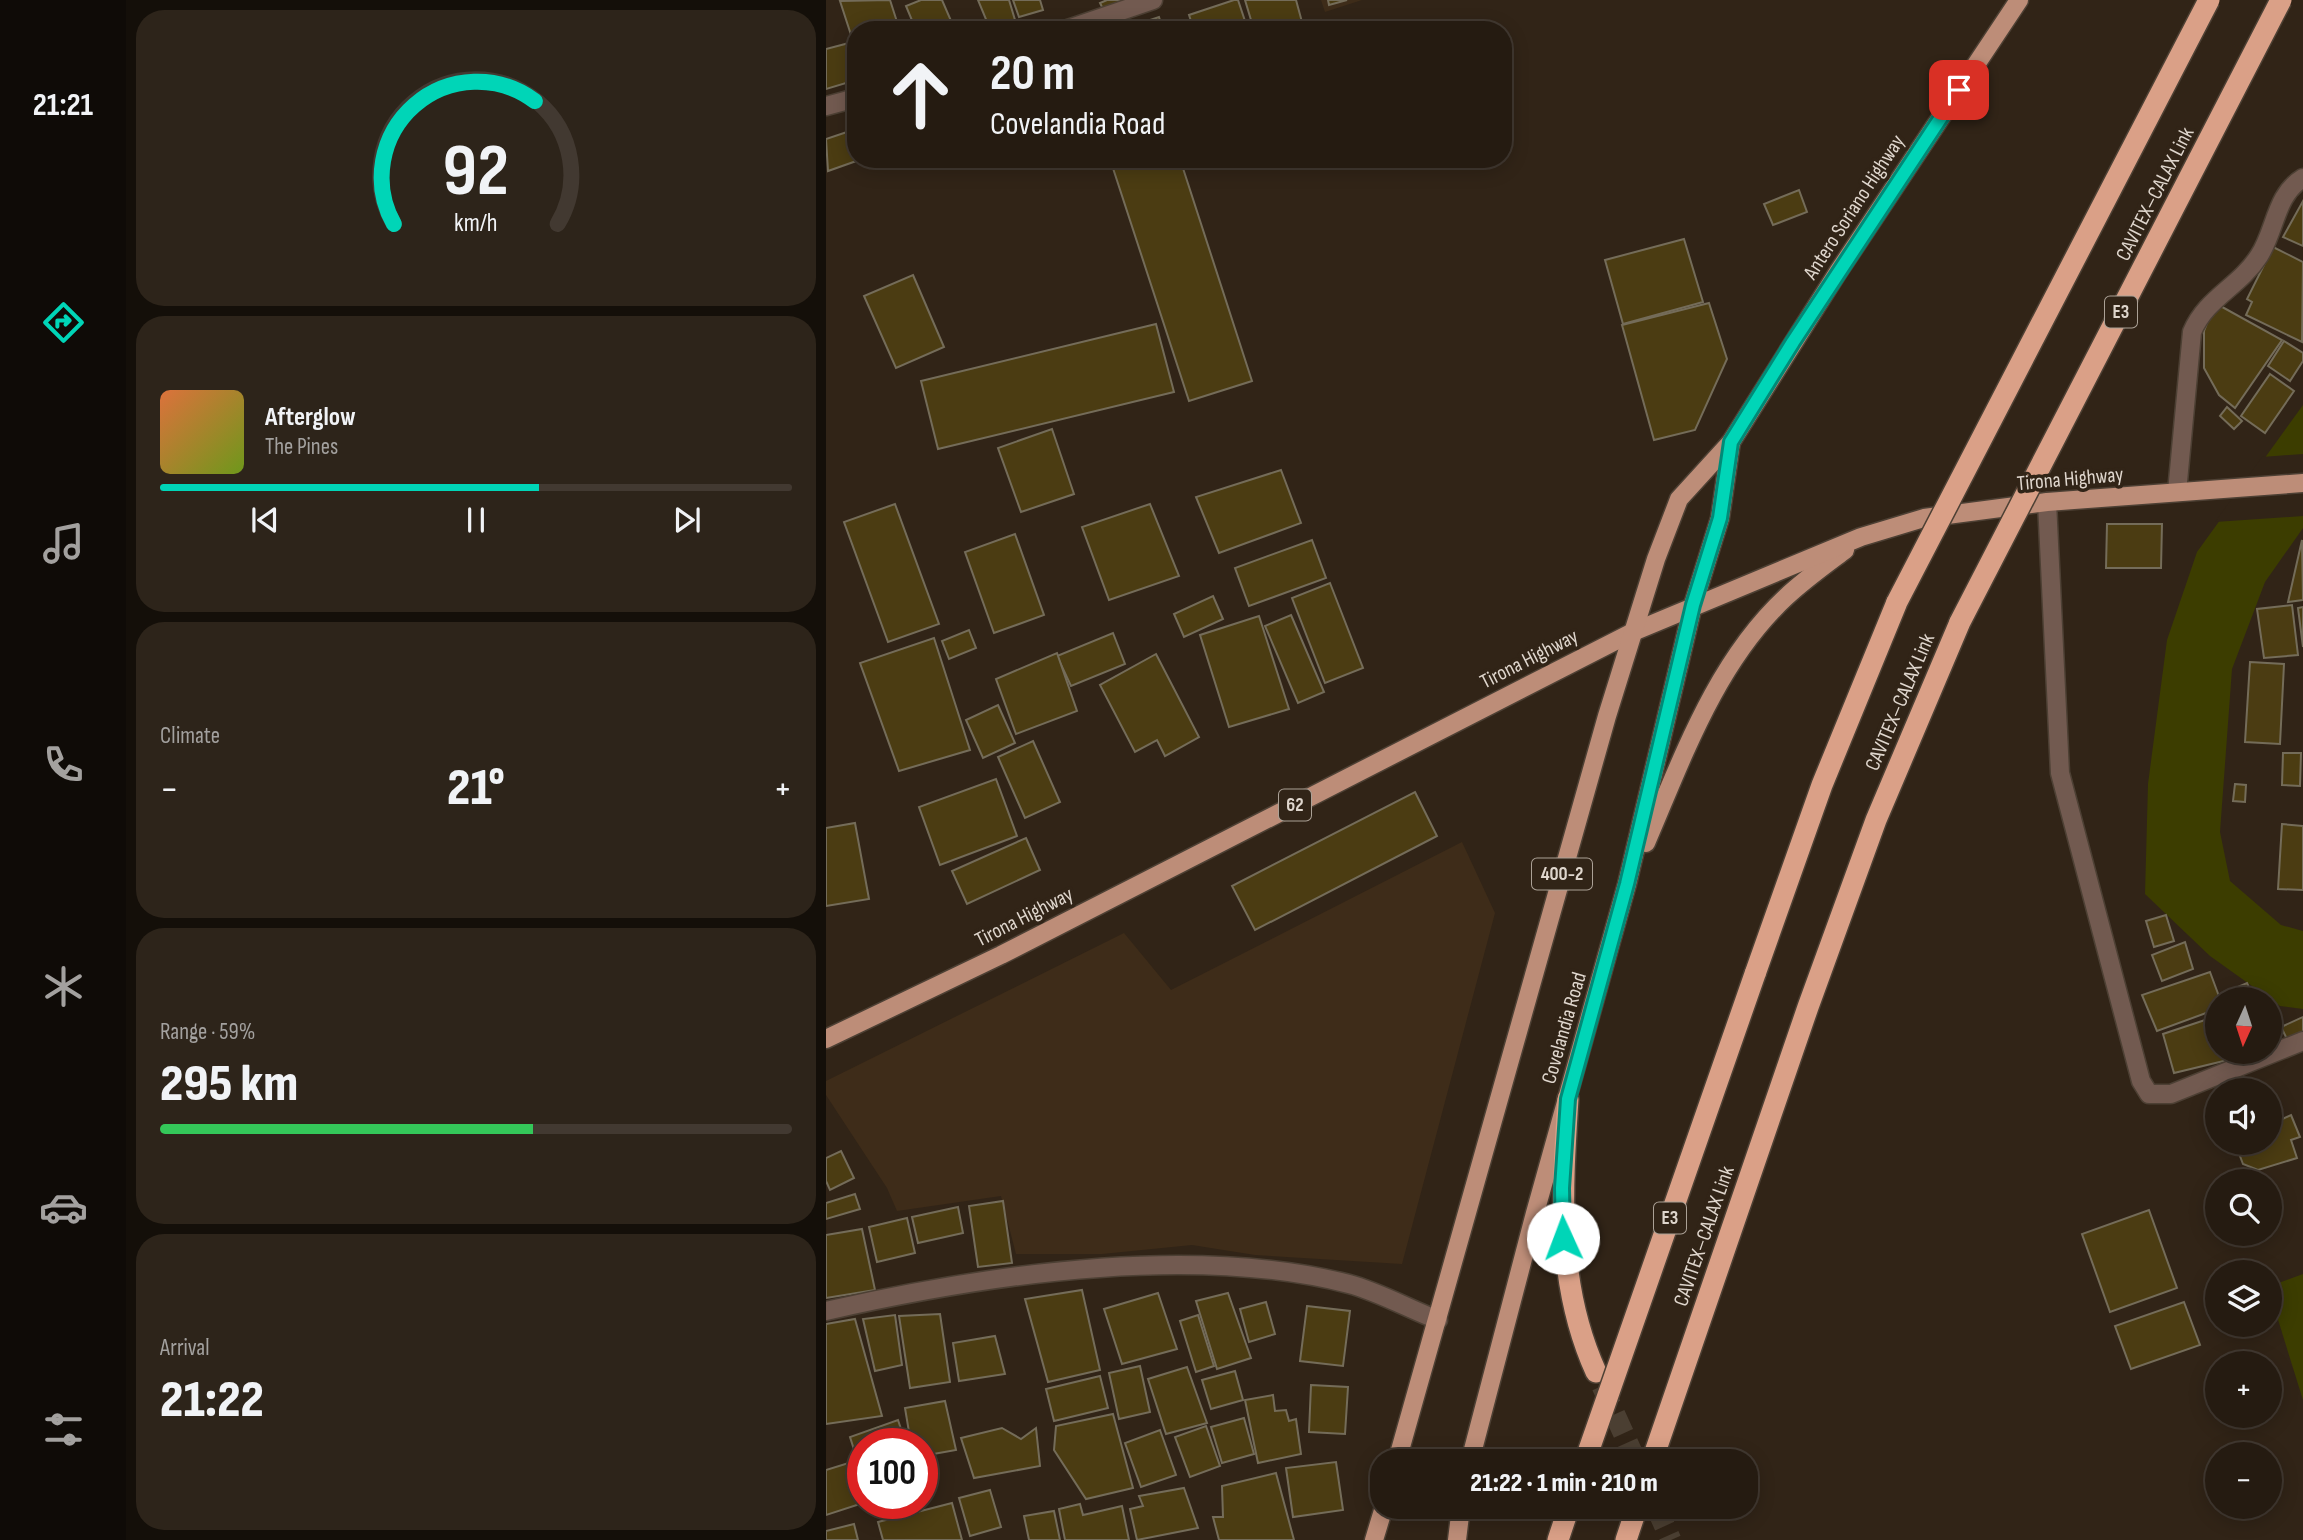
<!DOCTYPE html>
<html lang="en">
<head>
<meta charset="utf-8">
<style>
	body { margin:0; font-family:"Sofia Sans Condensed",sans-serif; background:#2d241a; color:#f1f3f6; height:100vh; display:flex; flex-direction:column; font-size:26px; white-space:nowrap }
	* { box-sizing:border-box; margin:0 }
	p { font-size:23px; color:#a3a19f }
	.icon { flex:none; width:38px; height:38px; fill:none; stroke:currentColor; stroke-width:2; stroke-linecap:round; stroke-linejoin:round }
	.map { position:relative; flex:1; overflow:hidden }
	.side { display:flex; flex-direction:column; gap:10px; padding:10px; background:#140f09; width:700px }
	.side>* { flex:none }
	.banner { position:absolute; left:21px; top:21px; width:665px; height:147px; border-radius:28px; box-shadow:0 4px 18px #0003,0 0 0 2px #423931; background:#251b11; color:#f1f3f6; overflow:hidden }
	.needle { width:46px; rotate:183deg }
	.tools { position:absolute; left:1379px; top:987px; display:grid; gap:14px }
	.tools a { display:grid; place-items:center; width:77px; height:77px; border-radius:50%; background:#251b11; box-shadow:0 4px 18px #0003,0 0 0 2px #423931; font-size:35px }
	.speed { position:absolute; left:21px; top:1428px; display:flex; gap:14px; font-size:35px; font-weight:700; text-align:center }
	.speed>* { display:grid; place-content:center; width:91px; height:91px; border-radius:50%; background:#251b11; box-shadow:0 4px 18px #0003,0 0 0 2px #423931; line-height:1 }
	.speed .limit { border:10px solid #d22; background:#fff; color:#111 }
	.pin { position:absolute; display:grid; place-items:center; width:60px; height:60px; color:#fff; margin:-30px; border-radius:14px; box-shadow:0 4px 10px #0006 }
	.me { position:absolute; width:77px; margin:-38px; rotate:358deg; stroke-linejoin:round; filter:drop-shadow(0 0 5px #0008) }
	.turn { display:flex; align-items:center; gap:24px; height:147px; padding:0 28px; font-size:32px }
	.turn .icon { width:91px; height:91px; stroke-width:2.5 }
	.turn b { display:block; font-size:49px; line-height:60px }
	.big { font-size:52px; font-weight:800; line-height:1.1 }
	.side .widget { flex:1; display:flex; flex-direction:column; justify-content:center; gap:10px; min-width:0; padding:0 24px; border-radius:28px; background:#2d241a }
	.side .dial { align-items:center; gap:0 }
	.dial svg { height:182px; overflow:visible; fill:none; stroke:#423931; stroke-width:7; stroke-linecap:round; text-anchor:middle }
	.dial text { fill:#f1f3f6; stroke:none }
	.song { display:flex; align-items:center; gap:21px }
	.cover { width:84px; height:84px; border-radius:10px; background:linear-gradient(135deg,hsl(20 70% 55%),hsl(80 70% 35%)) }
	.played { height:7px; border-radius:4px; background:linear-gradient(90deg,#00d5b7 60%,#423931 60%) }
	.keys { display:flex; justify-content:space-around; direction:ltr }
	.heat { display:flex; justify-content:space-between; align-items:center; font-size:38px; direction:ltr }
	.charge { height:10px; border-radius:5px; background:linear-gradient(90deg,#34c759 59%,#423931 0) }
	.trip { position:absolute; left:544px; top:1449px; width:388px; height:70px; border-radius:28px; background:#251b11; box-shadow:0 4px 18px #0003,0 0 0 2px #423931; font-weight:800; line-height:70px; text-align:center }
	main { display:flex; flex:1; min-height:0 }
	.tab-bar { display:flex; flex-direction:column; width:126px; justify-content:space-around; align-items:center; background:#0f0b07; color:#a3a19f }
	.tab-bar .icon { width:49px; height:49px }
	.tab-bar .on { color:#00d5b7 }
	.tab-bar b { font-size:32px; color:#f1f3f6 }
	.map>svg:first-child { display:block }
</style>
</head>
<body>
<main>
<nav class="tab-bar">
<b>21:21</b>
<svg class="icon on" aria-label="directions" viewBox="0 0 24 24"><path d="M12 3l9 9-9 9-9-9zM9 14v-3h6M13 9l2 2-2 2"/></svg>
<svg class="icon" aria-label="music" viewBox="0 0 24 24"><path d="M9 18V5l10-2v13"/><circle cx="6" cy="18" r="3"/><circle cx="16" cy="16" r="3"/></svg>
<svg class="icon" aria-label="phone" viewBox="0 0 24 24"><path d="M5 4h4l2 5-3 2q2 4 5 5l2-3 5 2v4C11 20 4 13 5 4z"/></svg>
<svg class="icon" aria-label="climate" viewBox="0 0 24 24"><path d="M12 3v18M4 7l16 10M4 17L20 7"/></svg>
<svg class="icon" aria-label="car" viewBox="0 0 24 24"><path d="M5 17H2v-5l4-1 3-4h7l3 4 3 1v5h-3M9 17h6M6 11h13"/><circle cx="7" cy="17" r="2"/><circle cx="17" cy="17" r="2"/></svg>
<svg class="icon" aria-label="filters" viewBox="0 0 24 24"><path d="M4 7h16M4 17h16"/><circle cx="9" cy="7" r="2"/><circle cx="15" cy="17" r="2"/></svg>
</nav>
<section class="side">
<div class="widget dial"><svg viewBox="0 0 100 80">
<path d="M14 69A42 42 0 1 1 86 69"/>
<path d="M14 69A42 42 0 0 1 76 15" stroke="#00d5b7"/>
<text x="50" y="56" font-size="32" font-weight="700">92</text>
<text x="50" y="72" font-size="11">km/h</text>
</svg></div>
<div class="widget">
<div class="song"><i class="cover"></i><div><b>Afterglow</b><p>The Pines</p></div></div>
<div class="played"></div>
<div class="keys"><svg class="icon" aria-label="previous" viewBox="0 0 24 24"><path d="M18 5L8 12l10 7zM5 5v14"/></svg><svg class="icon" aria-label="pause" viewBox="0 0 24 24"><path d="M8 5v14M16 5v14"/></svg><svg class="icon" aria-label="next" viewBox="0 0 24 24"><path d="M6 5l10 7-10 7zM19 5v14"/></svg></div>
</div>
<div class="widget"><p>Climate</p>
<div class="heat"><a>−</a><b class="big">21°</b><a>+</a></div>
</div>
<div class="widget"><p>Range · 59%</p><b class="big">295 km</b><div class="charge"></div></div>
<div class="widget"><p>Arrival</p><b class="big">21:22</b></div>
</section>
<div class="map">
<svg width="1477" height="1540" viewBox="0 0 1477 1540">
	<rect width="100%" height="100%" fill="#312417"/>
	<g fill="#3e2c19">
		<path d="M495,0H536L499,12Z"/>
		<path d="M636,842L669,913L576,1264L429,1255L366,1245L276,1254H190L175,1196L71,1211L61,1188L0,1095V1081L298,933L345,990Z"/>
	</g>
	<g fill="#3c3d00">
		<path d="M1477,405V528L1439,582L1406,669L1394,832L1404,881L1455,925L1477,931V1009L1454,1006L1384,956L1319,894L1322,784L1341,640L1371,552Z"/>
		<path d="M1477,1274V1400L1444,1294V1286Z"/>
	</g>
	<path fill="#312417" d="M1477,454V516L1389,522L1436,457Z"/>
	<g fill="#4b3c12" stroke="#746c59" stroke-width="2">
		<path d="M64,0L73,28L30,30V41H27L14,1Z"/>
		<path d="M95,0H116L129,30H90L80,6Z"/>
		<path d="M152,0H183L189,20L164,29Z"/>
		<path d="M187,0H214L217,10L193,17Z"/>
		<path d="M281,0H296L297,3L278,11L274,3Z"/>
		<path d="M408,0H412L422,30H368L363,15Z"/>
		<path d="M419,0H470L476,22L448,30H428Z"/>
		<path d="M502,0H521L503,5Z"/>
		<path d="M333,17L337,30H294Z"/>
		<path d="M23,43L30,60V80L0,89V49Z"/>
		<path d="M30,129V159H36L2,171L0,139Z"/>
		<path d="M284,159H354L426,381L363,401Z"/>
		<path d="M973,190L981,212L947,225L938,204Z"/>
		<path d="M1477,201V246L1457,237Z"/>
		<path d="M858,239L877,302L797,324L779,260Z"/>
		<path d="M1447,247L1477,262L1476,342L1420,315L1426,302L1421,299Z"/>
		<path d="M87,275L118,347L70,368L38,296Z"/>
		<path d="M883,303L901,359L869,430L828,440L796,325Z"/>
		<path d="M1389,303L1456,340L1409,408L1393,395L1378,368V331Z"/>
		<path d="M330,324L348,392L112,449L95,381Z"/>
		<path d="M1458,341L1477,353V361L1464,381L1442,366Z"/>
		<path d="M1444,374L1468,391L1439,433L1415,416Z"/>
		<path d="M1401,407L1416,421L1408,429L1394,416Z"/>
		<path d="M226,429L248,494L195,512L172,448Z"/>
		<path d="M455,470L475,523L393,553L370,497Z"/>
		<path d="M69,504L113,624L62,642L18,522Z"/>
		<path d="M324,504L353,576L283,600L256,527Z"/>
		<path d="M1281,524H1336L1335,568H1280Z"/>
		<path d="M189,534L218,615L168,633L139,552Z"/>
		<path d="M486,540L500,578L423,606L409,568Z"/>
		<path d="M1476,540L1477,600L1462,602Z"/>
		<path d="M504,583L537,668L499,683L466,598Z"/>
		<path d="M387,596L397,619L358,637L348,614Z"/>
		<path d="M1466,605L1472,655L1438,658L1431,609Z"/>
		<path d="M1477,607V647L1472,608Z"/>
		<path d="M465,615L498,692L472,703L439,626Z"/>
		<path d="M433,616L463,709L403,727L374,635Z"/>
		<path d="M143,630L150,648L123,659L116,641Z"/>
		<path d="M287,633L299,664L245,686L231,656Z"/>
		<path d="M108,638L144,750L73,771L34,663Z"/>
		<path d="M231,653L251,711L190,734L170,679Z"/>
		<path d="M330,654L373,737L339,756L331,740L309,752L274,685Z"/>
		<path d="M1424,662L1458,664L1454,744L1419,742Z"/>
		<path d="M172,705L189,743L157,758L140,720Z"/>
		<path d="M207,741L234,802L199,818L172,757Z"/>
		<path d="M1457,753H1475L1474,786L1456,785Z"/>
		<path d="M170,779L191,836L114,865L93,807Z"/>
		<path d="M1409,784L1420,785L1419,802L1407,801Z"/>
		<path d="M589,792L611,836L429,930L406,886Z"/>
		<path d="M29,823L43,899L0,906V828Z"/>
		<path d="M1456,824L1477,826V890L1452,889Z"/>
		<path d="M200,838L214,870L141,904L126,871Z"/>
		<path d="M1340,915L1348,941L1328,947L1320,921Z"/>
		<path d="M1359,942L1367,969L1336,981L1326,955Z"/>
		<path d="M1384,972L1394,999H1391V1009L1331,1031L1316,995Z"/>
		<path d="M1421,983L1428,999H1403L1400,992Z"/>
		<path d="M1391,1016V1052H1408L1410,1058L1348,1073L1337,1034Z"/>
		<path d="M1477,1017V1037L1463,1043L1455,1027Z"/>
		<path d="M1465,1115L1474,1137L1465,1140L1471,1158L1432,1170L1417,1164L1409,1143H1444V1125Z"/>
		<path d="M15,1151L28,1178L4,1190L0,1181V1158Z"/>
		<path d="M29,1194L34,1209L0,1219V1203Z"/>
		<path d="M177,1201L186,1263L152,1267L143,1206Z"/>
		<path d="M132,1207L137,1233L92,1243L86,1217Z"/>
		<path d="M1323,1210L1351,1288L1284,1312L1256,1234Z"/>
		<path d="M81,1218L89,1253L51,1262L43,1227Z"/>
		<path d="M36,1229L49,1290L0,1298V1235Z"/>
		<path d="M256,1290L274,1370L222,1382L199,1299Z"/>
		<path d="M332,1293L351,1349L296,1364L278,1309Z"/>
		<path d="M402,1293L425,1358L391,1369L370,1301Z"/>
		<path d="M440,1302L449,1334L423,1342L414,1309Z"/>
		<path d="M1358,1302L1374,1345L1305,1369L1289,1326Z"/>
		<path d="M481,1306L524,1311L517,1366L474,1361Z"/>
		<path d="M114,1314L124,1382L84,1388L73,1316Z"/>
		<path d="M69,1315L76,1365L49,1371L37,1319Z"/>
		<path d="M372,1315L388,1366L370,1372L354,1321Z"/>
		<path d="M29,1319L56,1416L0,1424V1324Z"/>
		<path d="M169,1336L179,1374L133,1381L127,1343Z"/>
		<path d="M314,1366L324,1412L293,1419L283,1373Z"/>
		<path d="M361,1367L381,1423L340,1434L322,1379Z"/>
		<path d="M409,1371L417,1400L385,1409L376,1380Z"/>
		<path d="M274,1376L282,1408L228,1421L220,1389Z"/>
		<path d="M485,1385L522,1387L519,1434L483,1432Z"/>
		<path d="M447,1395L449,1411L460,1410L463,1421L470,1419L475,1454L432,1463L419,1400Z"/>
		<path d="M119,1401L130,1450L96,1456V1444H85L79,1408Z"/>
		<path d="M287,1414L307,1488L260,1499L228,1450L230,1426Z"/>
		<path d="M418,1418L428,1454L396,1463L385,1427Z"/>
		<path d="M72,1420L80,1444H37V1464L33,1465L24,1437Z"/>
		<path d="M380,1426L394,1466L364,1477L349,1437Z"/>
		<path d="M176,1428L195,1439L210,1428L214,1466L148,1478L135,1438Z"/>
		<path d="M334,1430L350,1475L315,1487L299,1443Z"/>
		<path d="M29,1461L37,1486V1503L0,1515V1470Z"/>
		<path d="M510,1462L517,1510L467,1517L460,1468Z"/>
		<path d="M450,1473L468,1540H393L387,1517H397L396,1486Z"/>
		<path d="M358,1488L372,1528L311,1540L304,1509L317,1506L313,1496Z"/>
		<path d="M164,1490L175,1527L144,1536L133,1498Z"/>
		<path d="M44,1503H78L47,1513Z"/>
		<path d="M126,1503L136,1540H57L52,1522Z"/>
		<path d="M254,1504L257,1515L296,1506L303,1540H239L233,1509Z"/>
		<path d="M228,1511L234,1540H203L198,1516Z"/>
		<path d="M28,1524L32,1540H0V1531Z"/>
	</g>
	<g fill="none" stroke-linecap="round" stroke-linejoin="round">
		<g stroke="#4b3f32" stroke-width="21" stroke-dasharray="21 10" stroke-linecap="butt">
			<path d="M776,1386L810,1461"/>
			<path d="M830,1507L845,1540"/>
		</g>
		<g stroke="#4d4034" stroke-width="21">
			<g id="minor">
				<path d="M239,30L327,0"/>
				<path d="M0,106L30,98"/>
				<path d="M1351,492L1366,332C1380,298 1413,287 1433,256C1450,230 1449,195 1477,178"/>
				<path d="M1221,502L1234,773L1315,1081L1323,1094H1345L1477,1041"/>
				<path d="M0,1311C158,1275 363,1243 523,1284C553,1292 583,1309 612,1320"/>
			</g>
		</g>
		<g stroke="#4d4034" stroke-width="21">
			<g id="major">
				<path d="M820,843C857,757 890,662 960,597C978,580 999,565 1019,550"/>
				<path d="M0,1039L175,955L807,632L1035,537L1098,518L1221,502L1477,483"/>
				<path d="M571,1461L781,716L830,559L853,499L905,442L1012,272L1193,0"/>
				<path d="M644,1461L709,1213L801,884L867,605L894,518L905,442"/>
				<path d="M548,1540L558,1507"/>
				<path d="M631,1540L635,1507"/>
			</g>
		</g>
		<g stroke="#4d4034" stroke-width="24">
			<g id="highway">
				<path d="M929,974L996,785L1071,602"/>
				<path d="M742,1099C736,1193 730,1284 770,1372"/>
				<path d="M826,1461L982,1007L1050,820L1134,622"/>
				<path d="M732,1540L743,1507"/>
				<path d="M800,1540L811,1507"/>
			</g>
		</g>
		<use href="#minor" stroke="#725a50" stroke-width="18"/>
		<use href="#major" stroke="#bd8d78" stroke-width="18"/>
		<use href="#highway" stroke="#daa087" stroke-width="21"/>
		<g stroke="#4d4034" stroke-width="24" stroke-linecap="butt">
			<g id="highway-bridge">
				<path d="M1071,602L1383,0"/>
				<path d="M1134,622L1455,0"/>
				<path d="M759,1461L929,974"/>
			</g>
		</g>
		<use href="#highway-bridge" stroke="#daa087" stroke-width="21"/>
	</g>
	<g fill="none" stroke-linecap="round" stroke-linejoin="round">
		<g stroke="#008a77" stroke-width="18">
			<path id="route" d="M737,1238L736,1188L742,1099L801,884L867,605L894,518L905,442L967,342L1133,90"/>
		</g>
		<use href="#route" stroke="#00d5b7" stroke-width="12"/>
	</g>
	<g text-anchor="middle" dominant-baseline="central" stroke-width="7" stroke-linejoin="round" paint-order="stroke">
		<g fill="#312417" stroke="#aba196" stroke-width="2">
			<rect x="1279" y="296.5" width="32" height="31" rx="5"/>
			<rect x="453" y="789.5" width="32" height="31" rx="5"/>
			<rect x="706" y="858.5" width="60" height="31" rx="5"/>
			<rect x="828" y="1202.5" width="32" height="31" rx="5"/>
		</g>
		<g font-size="19" font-weight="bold" fill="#dfd6cd">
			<text x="1295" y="312">E3</text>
			<text x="469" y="805">62</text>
			<text x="736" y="874">400-2</text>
			<text x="844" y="1218">E3</text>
		</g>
		<g font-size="21" fill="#dfd6cd" stroke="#312417">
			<text transform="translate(1329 194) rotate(-63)">CAVITEX–CALAX Link</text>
			<text transform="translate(1028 207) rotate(-57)">Antero Soriano Highway</text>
			<text transform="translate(1244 479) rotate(-5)">Tirona Highway</text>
			<text transform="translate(703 659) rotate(-27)">Tirona Highway</text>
			<text transform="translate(1074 702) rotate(-67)">CAVITEX–CALAX Link</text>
			<text transform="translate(198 917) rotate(-27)">Tirona Highway</text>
			<text transform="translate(738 1028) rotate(-74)">Covelandia Road</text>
			<text transform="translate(878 1236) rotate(-71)">CAVITEX–CALAX Link</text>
		</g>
	</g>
</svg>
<div class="tools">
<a><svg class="needle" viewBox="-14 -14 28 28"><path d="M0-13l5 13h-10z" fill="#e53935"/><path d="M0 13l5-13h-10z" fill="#a3a19f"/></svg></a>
<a><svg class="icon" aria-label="sound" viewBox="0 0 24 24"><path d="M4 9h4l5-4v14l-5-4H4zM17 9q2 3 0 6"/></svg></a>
<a><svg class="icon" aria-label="search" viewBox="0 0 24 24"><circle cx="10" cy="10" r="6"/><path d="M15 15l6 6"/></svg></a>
<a><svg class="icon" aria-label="layers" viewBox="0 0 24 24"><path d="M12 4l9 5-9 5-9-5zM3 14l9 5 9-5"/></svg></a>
<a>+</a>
<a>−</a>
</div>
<div class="speed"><div class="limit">100</div></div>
<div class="pin" style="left:1133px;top:90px;background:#d93025"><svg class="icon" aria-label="arrive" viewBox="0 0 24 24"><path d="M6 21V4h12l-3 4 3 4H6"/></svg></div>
<svg class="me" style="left:737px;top:1238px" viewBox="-20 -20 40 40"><circle r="19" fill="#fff"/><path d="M0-13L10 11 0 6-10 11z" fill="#00d5b7"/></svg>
<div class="trip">21:22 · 1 min · 210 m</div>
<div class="banner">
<div class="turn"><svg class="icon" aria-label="ahead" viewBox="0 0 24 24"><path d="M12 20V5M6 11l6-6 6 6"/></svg><div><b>20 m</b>Covelandia Road</div></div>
</div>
</div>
</main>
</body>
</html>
